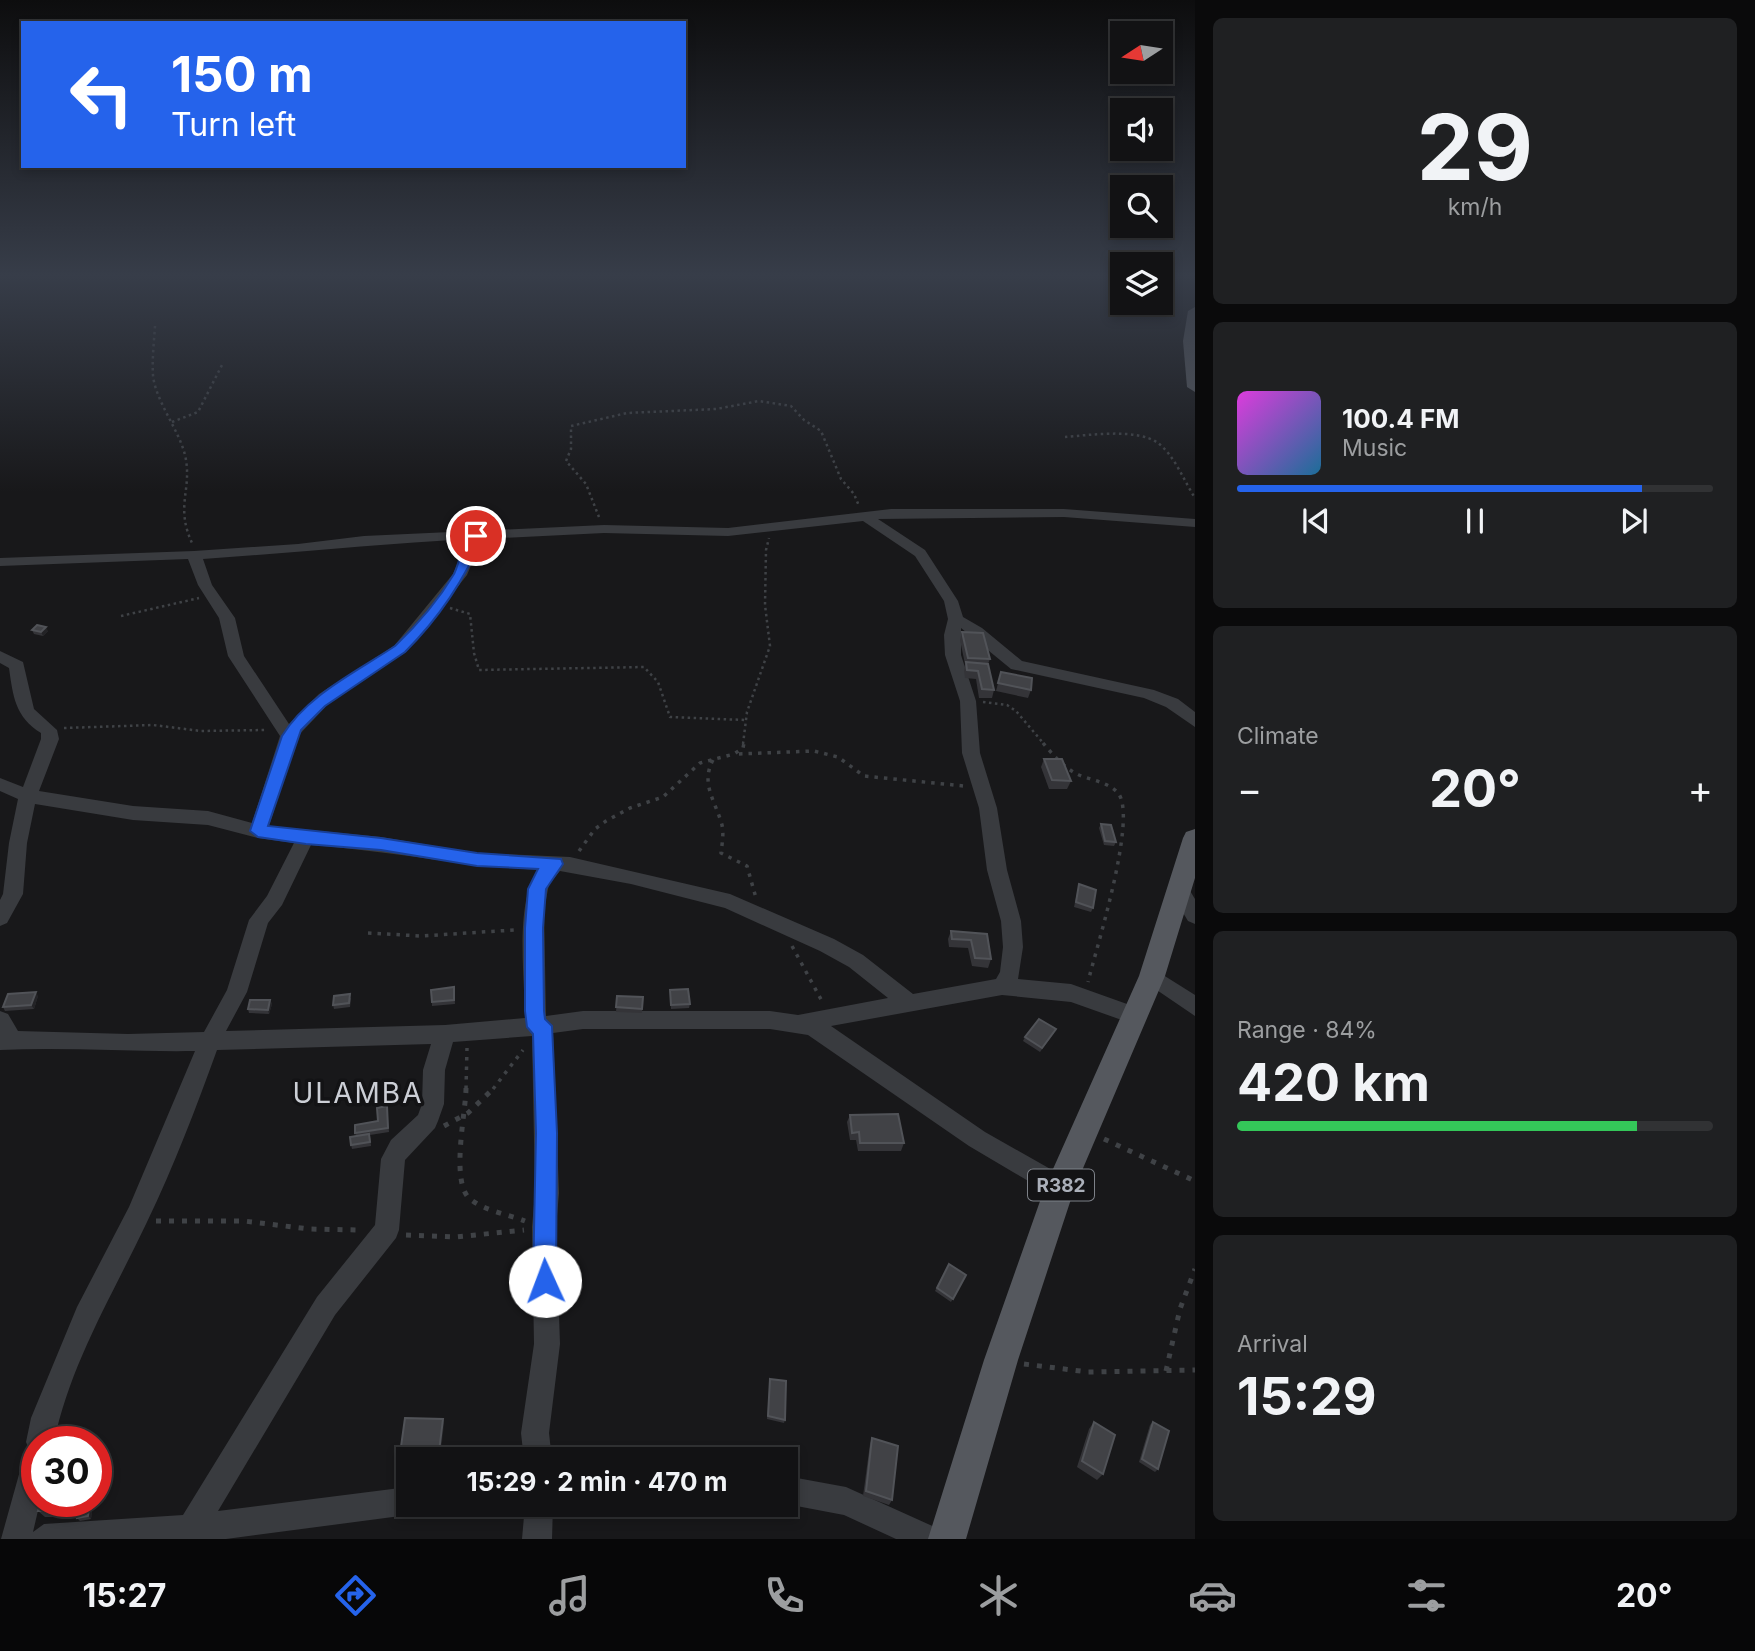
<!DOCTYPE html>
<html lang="en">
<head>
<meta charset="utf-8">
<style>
	body { margin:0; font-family:Inter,sans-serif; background:#1f2022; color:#f1f3f6; height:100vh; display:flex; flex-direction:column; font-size:26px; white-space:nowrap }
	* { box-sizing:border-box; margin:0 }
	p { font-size:23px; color:#9c9ea0 }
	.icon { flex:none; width:38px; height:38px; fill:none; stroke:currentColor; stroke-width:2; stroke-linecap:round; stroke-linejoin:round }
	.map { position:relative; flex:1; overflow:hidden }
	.sheet { display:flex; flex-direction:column; gap:18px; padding:18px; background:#0a0a0b; width:560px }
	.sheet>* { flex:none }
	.top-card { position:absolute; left:21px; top:21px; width:665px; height:147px; border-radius:0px; box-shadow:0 4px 10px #0003,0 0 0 2px #313234; background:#2563eb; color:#fff; overflow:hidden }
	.needle { width:46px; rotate:258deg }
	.controls { position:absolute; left:1110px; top:21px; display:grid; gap:14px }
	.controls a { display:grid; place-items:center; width:63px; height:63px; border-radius:0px; background:#121214; box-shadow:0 4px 10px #0003,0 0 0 2px #313234; font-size:35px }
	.speed { position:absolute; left:21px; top:1426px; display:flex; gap:14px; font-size:35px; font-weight:700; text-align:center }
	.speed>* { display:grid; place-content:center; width:91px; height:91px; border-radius:50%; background:#121214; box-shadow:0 4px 10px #0003,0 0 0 2px #313234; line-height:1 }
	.speed .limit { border:10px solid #d22; background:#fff; color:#111 }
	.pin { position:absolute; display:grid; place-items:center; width:60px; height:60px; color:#fff; margin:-30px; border:4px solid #fff; border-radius:50%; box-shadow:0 2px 7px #0007 }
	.me { position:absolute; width:77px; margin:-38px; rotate:358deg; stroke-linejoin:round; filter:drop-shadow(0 0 5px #0008) }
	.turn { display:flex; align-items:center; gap:24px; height:147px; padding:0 35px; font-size:32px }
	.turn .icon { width:91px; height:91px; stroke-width:2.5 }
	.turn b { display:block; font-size:49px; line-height:60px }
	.big { font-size:52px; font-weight:700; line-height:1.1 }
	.sheet .widget { flex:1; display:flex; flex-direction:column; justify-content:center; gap:10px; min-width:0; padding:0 24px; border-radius:10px; background:#1f2022 }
	.sheet .dial { align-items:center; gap:0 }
	.dial b { font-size:91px; line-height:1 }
	.song { display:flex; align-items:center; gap:21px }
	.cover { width:84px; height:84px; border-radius:10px; background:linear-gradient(135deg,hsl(300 70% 55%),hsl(200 70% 35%)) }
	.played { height:7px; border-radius:4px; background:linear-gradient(90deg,#2563eb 85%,#313234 85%) }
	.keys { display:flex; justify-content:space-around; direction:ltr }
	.heat { display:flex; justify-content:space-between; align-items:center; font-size:38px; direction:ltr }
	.charge { height:10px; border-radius:5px; background:linear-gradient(90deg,#34c759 84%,#313234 0) }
	.trip { position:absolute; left:396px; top:1447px; width:402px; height:70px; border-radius:0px; background:#121214; box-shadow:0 4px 10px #0003,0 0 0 2px #313234; font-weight:700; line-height:70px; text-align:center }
	.tabs { display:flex; height:112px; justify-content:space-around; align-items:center; background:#070708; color:#9c9ea0 }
	.tabs .icon { width:49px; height:49px }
	.tabs .selected { color:#2563eb }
	.tabs b { font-size:32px; color:#f1f3f6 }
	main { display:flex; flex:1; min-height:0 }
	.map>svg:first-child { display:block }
</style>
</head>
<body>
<main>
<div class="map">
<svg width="1195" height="1539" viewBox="0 0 1195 1539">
	<rect width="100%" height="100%" fill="#18181a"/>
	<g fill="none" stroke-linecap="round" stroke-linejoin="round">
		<g stroke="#3f4246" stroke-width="2.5" stroke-dasharray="2.5 3.5" stroke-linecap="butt">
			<path d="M155,326C154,342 152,359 153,375C155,400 179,430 185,455C193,490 174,506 193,545"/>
			<path d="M172,422L198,412L223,363"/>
			<path d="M1065,437C1090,435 1137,428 1158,443C1175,456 1184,481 1195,498"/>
			<path d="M599,517L586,484L566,461L571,449V426L627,413L716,409L759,401L791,406L804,420L821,431L841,479L854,494L859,506"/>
			<path d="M450,608L470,614L474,653L479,670L644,667L658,682L670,717L745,720"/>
			<path d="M121,616L199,598"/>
			<path d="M983,702L1007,705L1016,711L1044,744"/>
			<path d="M64,728L153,725L201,731L266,730"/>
			<path d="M743,744L747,712L770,646L765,605L766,550L769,538"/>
		</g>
		<g stroke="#3f4246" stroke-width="3.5" stroke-dasharray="3.5 6" stroke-linecap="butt">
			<path d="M1043,743C1053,755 1064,768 1079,775C1091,780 1108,782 1118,793C1138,817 1096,949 1088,982"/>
			<path d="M739,754L814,751L838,757L864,776L964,786"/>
			<path d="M713,760C700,784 716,802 722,825C724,834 722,844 721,853L747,866L756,898"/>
			<path d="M579,851L595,829L606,821L630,808L663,797L700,763L734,754L743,748L744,743"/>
			<path d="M368,933L421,936L514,930"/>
			<path d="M792,946L823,1003"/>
			<path d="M466,1089L467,1048"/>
			<path d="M493,1089L523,1050"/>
		</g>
		<g stroke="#3f4246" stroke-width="5" stroke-dasharray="5 8" stroke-linecap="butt">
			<path d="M466,1088C466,1112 450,1182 470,1199C485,1211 507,1214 525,1221"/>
			<path d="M444,1126L468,1113L494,1088"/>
			<path d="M1104,1139L1195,1181"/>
			<path d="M156,1221H244L309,1229L361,1230"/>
			<path d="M406,1235L456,1237L524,1230"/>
			<path d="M1024,1364L1088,1372L1195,1370"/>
			<path d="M1166,1371L1180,1309L1195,1269"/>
		</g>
		<g fill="#393b3f" fill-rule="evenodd">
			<path d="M891,509H1064L1195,519V527L1064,517L878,519L925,550L958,601L963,617L982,628L1022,661L1154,690L1178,699L1195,712V727L1166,707L1144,698L1011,669L961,628V655L976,701L980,753L997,808L1007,870L1021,921L1023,947L1018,979L1071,984L1141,1009L1144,1015L1141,1021L1133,1024L1071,1002L1002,995L831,1026L985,1132L1068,1179L1072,1187L1068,1195L1060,1198L1052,1195L969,1146L808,1035L770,1029H583L553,1033L559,1193L556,1227L560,1344L549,1433L552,1460H524L521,1433L534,1344L532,1227L535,1193L532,1036L453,1042L445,1070L444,1104L438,1121L435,1128L405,1160L399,1230L396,1238L335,1315L218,1511L408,1487V1505H421L418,1511L408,1515L226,1539H1L23,1460L29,1449L26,1442L31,1418L77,1307L129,1207L195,1051C130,1052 65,1047 0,1050V1011L8,1014L18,1031L128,1034L204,1032L227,990L249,920L267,896L294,843L258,838L208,825L133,820L35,804L27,843L23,894L7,923L0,926V900L3,894L9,843L18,799L0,791V778L23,787L41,739V733C15,717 13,696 9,668L0,663V651L23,662L34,709L57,730L59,739L39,791L133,806L208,811L252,823L280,736L228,656L219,618L198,585L188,559L0,566V558L194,551L298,544L364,536L604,525L728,528ZM863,521L915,556L944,601L948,619L944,635L945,655L960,701L962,753L979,808L987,870L1001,921L1003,947L1000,972L996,979L913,994L863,955L834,939L730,894L570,857L477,853L381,837L269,826L297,737L331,701L406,652L467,575L482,539L604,533L728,536ZM468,539L453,574L394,646L319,694L289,724L244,656L235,618L212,585L203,559C291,553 379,544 468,539ZM311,845C388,851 462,866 539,870C514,898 525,981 525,1018L445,1025L226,1031L247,992L268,923L282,905ZM560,871L631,884L725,908L820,951L849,967L888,998L798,1015L770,1011H583L546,1016L544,910L549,884ZM431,1044L423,1070L422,1104L418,1115L391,1140L381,1159L375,1225L317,1297L183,1515L44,1524L33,1532L40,1502H37V1442H54C70,1364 113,1294 147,1222C174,1166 196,1108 217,1050Z"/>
			<path d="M1180,884L1187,886L1195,899V924L1188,921L1170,891L1173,886Z"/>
			<path d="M1152,968L1195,995V1016L1145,982L1142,976L1145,970Z"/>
			<path d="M786,1476L846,1487L939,1529L944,1539H896L844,1515L786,1504Z"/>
			<path d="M525,1505H553L552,1539H522Z"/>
		</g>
		<g fill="#55585e" fill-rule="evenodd">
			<path d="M1195,307V392L1187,387L1183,341L1188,311Z"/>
			<path d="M1195,829V878L1165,976L1075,1187L1018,1360L966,1539H928L984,1360L1045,1187L1139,976L1183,838L1186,832Z"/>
		</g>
	</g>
	<g fill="#343438">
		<path d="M32,630L48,631L43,636L34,634Z"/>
		<path d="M962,632L990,659L988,664L994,690L992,698H979L976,679L965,678L964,671L965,664L960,640Z"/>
		<path d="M1001,672L1031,690L1028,698L996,691Z"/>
		<path d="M1044,759L1071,781L1067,789H1049L1041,767Z"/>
		<path d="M1101,824L1116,842L1114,846L1104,845L1099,828Z"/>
		<path d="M1079,884L1093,908L1091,912L1074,907Z"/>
		<path d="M951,931L987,934L991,959L988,968L972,966L968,948L949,947L948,939Z"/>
		<path d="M454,987L455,1004L432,1006V1002Z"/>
		<path d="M670,990L690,1004L689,1008L671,1009Z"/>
		<path d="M38,996L34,1009L5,1011L3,1007Z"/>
		<path d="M617,996L643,997L642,1013L616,1012Z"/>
		<path d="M351,998L350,1007L334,1009L333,1005Z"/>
		<path d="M270,1000L272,1004L269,1014L249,1013L248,1009Z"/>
		<path d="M1054,1033L1040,1052L1023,1041L1025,1037Z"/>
		<path d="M387,1106L389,1132L370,1135L371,1146L352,1149L351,1145L356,1136L355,1133L378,1121Z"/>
		<path d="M850,1115L904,1143L901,1151H858L856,1140H850L847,1122Z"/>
		<path d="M949,1264L966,1275L951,1302L935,1291Z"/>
		<path d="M770,1379L785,1420L784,1423L767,1419Z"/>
		<path d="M443,1419L444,1425L408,1460V1467H401L399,1461Z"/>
		<path d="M1094,1422L1103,1474L1097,1480L1077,1467L1089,1429Z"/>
		<path d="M1153,1422L1158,1469L1155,1472L1139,1462L1150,1425Z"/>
		<path d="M872,1438L892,1500L889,1505L863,1496L870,1444Z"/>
		<path d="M41,1502H78L74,1517H45L38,1511Z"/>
		<path d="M84,1502H92L93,1503L91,1519L80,1521L77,1518Z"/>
	</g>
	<g fill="#232326">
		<path d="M46,627L48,631L43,636L41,632Z"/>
		<path d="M36,992L38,996L34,1009L31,1005Z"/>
		<path d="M270,1000L272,1004L269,1014L268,1010Z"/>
		<path d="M443,1419L444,1425L440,1460H438Z"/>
		<path d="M71,1502H78L74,1517L68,1511Z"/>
		<path d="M90,1502L93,1503L91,1519L88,1516Z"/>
	</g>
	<g fill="#414246" stroke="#515358" stroke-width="2">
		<path d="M37,625L46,627L41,632L32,630Z"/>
		<path d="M962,632L983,633L990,659L968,658Z"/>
		<path d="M966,662L988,664L994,690L982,689L978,671L967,670Z"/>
		<path d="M1001,672L1032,678L1031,690L998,683Z"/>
		<path d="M1044,759H1062L1071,781L1052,780Z"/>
		<path d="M1101,824L1111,825L1116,842L1105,841Z"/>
		<path d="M1079,884L1096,890L1093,908L1076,902Z"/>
		<path d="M951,931L987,934L991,959L975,958L971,940L952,939Z"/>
		<path d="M454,987V1000L432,1002L431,990Z"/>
		<path d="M688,989L690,1004L671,1005L670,990Z"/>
		<path d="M36,992L31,1005L3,1007L8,994Z"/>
		<path d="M350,994L349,1003L333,1005L334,996Z"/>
		<path d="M617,996L643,997L642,1009L616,1007Z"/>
		<path d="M250,1000H270L268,1010L248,1009Z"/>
		<path d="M1039,1019L1056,1029L1042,1048L1025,1037Z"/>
		<path d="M387,1106L388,1128L355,1133V1125L378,1121L377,1108Z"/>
		<path d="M898,1114L904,1143H860L859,1132L852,1133L850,1115Z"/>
		<path d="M369,1134L370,1142L351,1145L350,1137Z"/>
		<path d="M949,1264L966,1275L953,1299L937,1288Z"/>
		<path d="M770,1379L786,1381L785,1420L768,1416Z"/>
		<path d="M405,1418L443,1419L438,1460H408V1461H399Z"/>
		<path d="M1094,1422L1115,1435L1103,1474L1082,1461Z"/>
		<path d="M1153,1422L1169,1431L1158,1469L1142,1459Z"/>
		<path d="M872,1438L898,1446L892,1500L866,1491Z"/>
		<path d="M41,1502H71L68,1511H38Z"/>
		<path d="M79,1502H90L88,1516L77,1518Z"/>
	</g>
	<linearGradient id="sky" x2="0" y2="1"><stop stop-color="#0d0d0e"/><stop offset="0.56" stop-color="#373d49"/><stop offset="1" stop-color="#373d49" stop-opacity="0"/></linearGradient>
	<rect width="1195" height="492" fill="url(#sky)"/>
	<path fill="#2563eb" stroke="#184099" stroke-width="2" d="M476,532L483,536C465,579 438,619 405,652L325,706L301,730L268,826L381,838L477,853L561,859L563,864L546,889L543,928L544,1011L545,1019L552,1026L557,1133L556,1281L553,1289L545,1293L537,1289L533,1281L536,1133L533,1034L527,1027L525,1011V928L528,889L538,869L477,866L381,850L306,844L258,837L250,831L282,736C307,695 356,672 395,646C416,626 439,599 454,574C460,562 463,537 476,532Z"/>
	<g text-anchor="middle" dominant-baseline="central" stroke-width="7" stroke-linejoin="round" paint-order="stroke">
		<rect fill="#131315" stroke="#7d8188" stroke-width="2" x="1028" y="1169.5" width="66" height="31" rx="5"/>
		<g font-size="19" font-weight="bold" fill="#abb0ba">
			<text x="1061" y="1185">R382</text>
		</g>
		<g font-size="28" letter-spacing="2" fill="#cccfd6" stroke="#131315">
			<text x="358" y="1093">ULAMBA</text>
		</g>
	</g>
</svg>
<div class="controls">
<a><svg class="needle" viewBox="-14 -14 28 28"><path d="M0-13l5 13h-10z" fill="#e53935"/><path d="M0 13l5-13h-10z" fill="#9c9ea0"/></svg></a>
<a><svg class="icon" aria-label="sound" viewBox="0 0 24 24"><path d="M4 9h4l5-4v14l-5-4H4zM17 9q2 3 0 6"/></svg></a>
<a><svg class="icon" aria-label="search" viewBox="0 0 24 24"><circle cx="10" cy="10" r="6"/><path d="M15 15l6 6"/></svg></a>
<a><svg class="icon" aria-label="layers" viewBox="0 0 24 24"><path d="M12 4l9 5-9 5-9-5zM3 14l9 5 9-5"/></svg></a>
</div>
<div class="speed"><div class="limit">30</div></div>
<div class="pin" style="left:476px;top:536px;background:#d93025"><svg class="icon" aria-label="arrive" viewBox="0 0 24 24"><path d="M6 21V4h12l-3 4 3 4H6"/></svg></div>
<svg class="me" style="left:545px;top:1281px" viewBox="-20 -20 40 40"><circle r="19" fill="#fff"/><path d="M0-13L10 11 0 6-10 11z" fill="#2563eb"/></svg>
<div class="trip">15:29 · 2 min · 470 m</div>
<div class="top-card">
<div class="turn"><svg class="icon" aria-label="left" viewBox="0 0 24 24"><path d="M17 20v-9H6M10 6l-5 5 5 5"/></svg><div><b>150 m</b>Turn left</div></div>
</div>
</div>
<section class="sheet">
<div class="widget dial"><b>29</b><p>km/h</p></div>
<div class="widget">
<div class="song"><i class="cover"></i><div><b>100.4 FM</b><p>Music</p></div></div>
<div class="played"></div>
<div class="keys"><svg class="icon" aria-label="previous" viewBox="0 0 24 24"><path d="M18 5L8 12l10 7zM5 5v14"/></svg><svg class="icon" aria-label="pause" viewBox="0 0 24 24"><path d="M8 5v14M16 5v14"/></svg><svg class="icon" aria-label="next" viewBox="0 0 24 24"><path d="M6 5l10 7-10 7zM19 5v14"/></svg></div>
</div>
<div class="widget"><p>Climate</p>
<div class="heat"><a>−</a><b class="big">20°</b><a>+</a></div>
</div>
<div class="widget"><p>Range · 84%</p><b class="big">420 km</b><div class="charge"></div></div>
<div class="widget"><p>Arrival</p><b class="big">15:29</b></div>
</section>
</main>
<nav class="tabs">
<b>15:27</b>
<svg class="icon selected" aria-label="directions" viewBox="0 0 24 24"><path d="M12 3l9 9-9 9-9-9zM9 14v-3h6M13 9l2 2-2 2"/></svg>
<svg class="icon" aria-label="music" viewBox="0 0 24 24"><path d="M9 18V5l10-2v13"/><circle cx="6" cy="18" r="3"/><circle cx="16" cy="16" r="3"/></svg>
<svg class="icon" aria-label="phone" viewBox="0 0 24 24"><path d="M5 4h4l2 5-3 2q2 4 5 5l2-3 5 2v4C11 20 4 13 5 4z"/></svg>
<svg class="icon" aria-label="climate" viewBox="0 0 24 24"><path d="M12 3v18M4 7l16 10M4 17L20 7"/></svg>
<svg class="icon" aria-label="car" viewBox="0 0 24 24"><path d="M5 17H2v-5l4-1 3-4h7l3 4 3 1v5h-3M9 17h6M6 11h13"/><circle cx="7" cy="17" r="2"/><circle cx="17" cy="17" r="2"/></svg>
<svg class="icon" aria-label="filters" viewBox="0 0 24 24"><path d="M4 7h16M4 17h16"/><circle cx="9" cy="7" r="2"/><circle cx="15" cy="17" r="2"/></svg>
<b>20°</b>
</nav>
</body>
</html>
